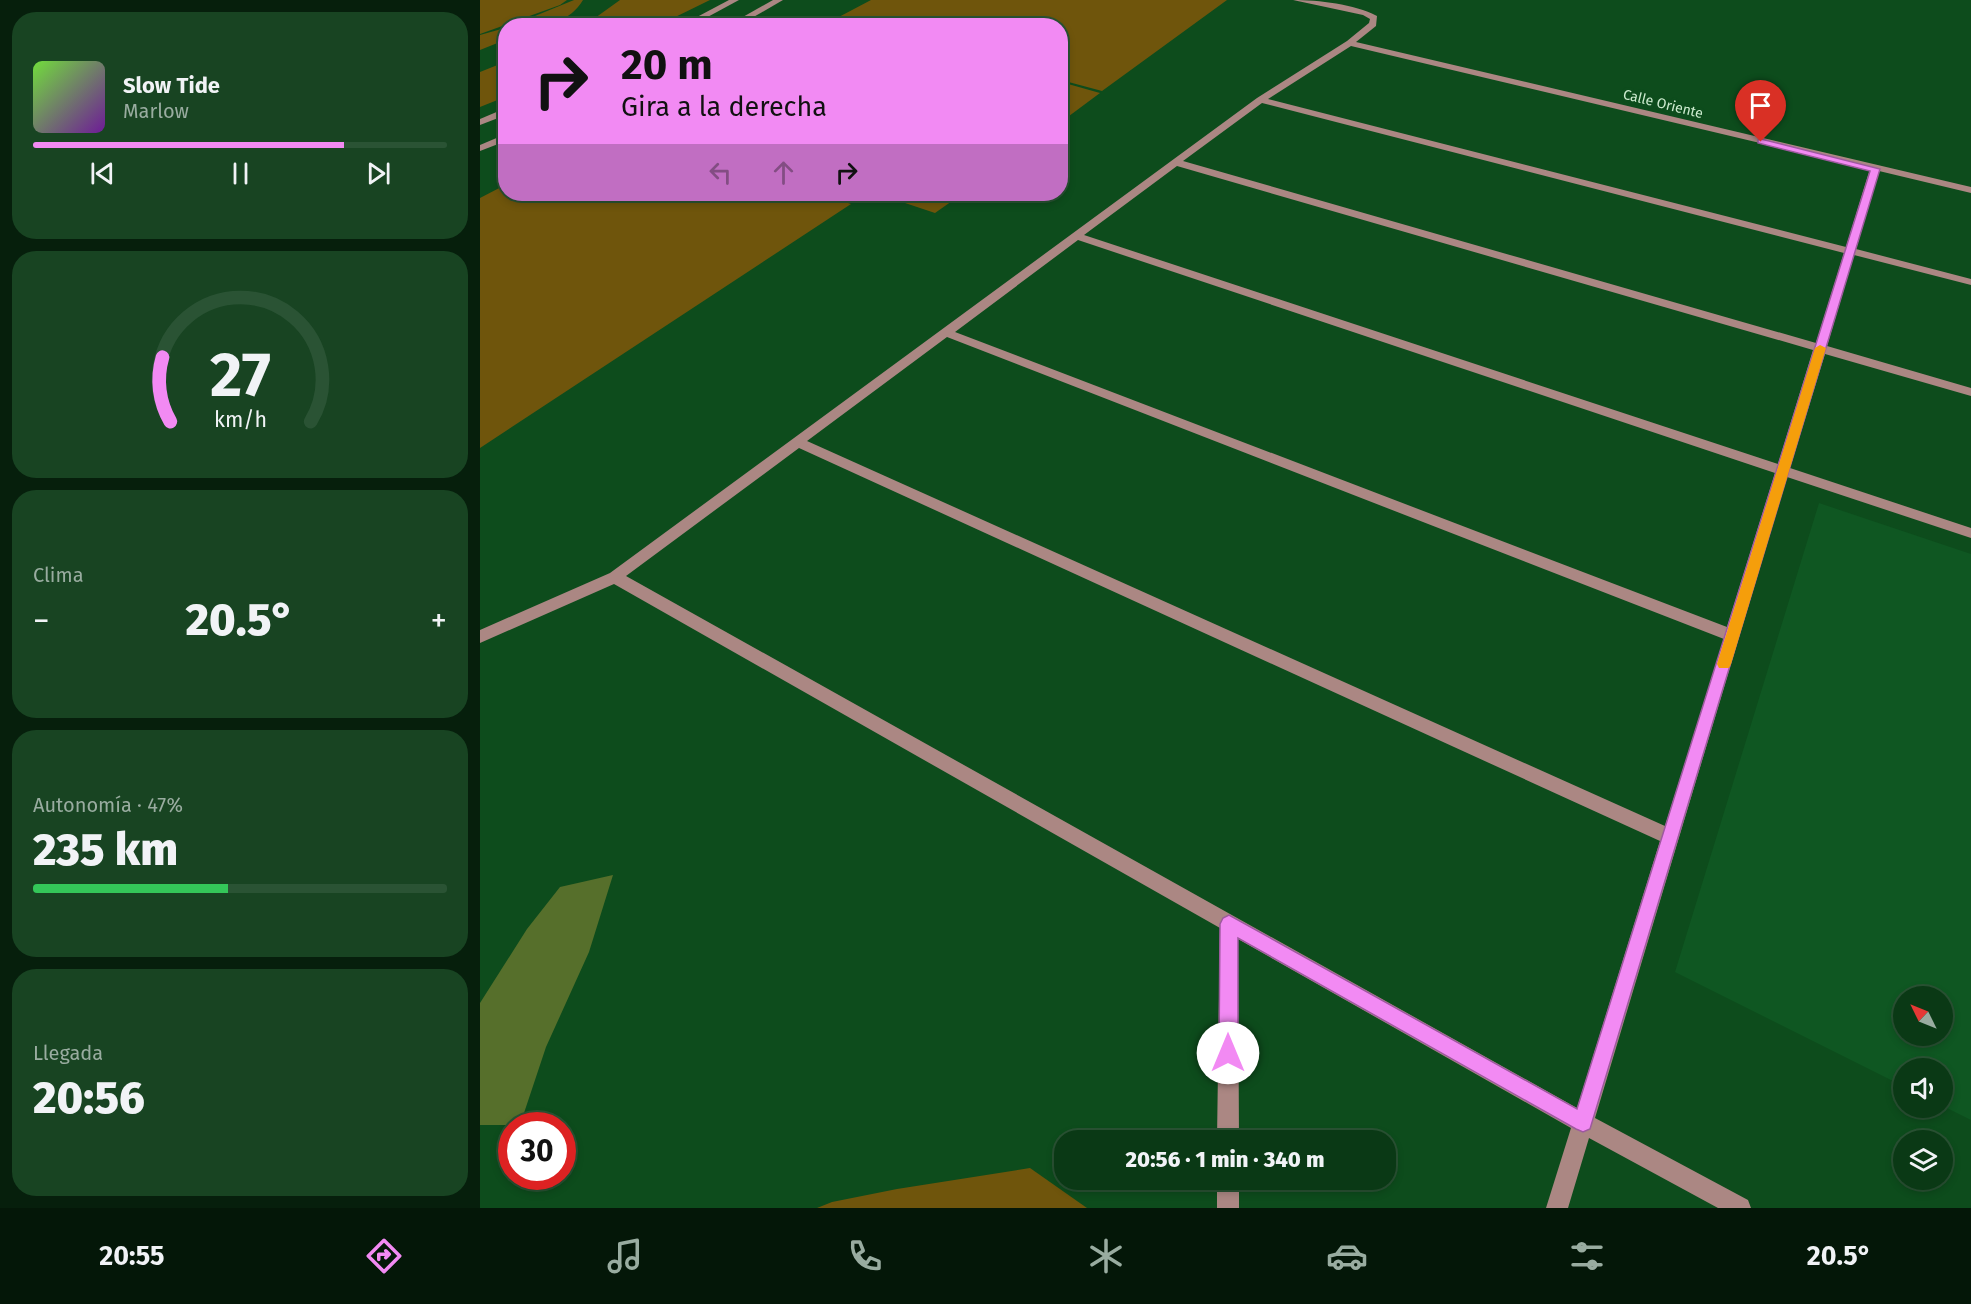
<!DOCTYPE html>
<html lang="es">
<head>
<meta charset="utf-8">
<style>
	body { margin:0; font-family:"Fira Sans",sans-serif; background:#184422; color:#f1f3f6; height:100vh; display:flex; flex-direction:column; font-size:22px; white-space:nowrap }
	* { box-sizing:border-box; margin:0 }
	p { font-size:20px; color:#99aca0 }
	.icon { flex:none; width:33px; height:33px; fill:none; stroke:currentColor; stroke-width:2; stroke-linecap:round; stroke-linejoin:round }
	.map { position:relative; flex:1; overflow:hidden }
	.details { display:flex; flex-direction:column; gap:12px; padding:12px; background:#061f0c; width:480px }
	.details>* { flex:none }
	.guide { position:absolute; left:18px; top:18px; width:570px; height:183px; border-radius:24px; box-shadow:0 3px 9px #0003,0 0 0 2px #2a5334; background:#f28af3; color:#111; overflow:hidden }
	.needle { width:39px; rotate:313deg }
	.fabs { position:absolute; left:1413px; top:986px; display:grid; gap:12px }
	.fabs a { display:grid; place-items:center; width:60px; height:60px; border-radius:50%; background:#0a3915; box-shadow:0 3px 9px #0003,0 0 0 2px #2a5334; font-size:30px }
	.speed { position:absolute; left:18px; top:1112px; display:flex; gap:12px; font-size:30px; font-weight:700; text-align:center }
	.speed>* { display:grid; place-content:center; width:78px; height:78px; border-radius:50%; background:#0a3915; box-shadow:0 3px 9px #0003,0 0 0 2px #2a5334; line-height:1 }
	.speed .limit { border:9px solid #d22; background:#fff; color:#111 }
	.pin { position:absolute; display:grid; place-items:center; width:51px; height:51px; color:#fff; margin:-62px -26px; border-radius:50% 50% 50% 0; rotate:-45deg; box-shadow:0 0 6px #0007 }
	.pin .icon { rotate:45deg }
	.me { position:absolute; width:66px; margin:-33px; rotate:0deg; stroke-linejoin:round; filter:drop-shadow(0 0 4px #0008) }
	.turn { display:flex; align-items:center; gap:21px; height:126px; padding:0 24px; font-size:27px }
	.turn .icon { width:78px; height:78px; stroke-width:2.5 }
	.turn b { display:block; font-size:42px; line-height:51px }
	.lanes { display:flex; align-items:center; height:57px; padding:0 24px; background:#0003; justify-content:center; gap:30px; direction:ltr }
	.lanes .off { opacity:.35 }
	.big { font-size:45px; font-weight:800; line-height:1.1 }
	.details .tile { flex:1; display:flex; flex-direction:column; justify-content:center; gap:9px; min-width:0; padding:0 21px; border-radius:24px; background:#184422 }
	.details .dial { align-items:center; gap:0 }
	.dial svg { height:156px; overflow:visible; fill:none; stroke:#2a5334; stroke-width:7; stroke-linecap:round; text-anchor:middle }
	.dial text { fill:#f1f3f6; stroke:none }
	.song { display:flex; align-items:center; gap:18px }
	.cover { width:72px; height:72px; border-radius:9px; background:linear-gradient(135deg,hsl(100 70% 55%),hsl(280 70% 35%)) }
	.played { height:6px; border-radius:3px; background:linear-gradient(90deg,#f28af3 75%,#2a5334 75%) }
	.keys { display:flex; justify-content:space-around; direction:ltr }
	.heat { display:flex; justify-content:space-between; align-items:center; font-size:33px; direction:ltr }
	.charge { height:9px; border-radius:4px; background:linear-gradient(90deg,#34c759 47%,#2a5334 0) }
	.trip { position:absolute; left:574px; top:1130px; width:342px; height:60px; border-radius:24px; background:#0a3915; box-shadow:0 3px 9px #0003,0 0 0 2px #2a5334; font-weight:800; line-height:60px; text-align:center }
	.tabs { display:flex; height:96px; justify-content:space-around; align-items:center; background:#041708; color:#99aca0 }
	.tabs .icon { width:42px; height:42px }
	.tabs .on { color:#f28af3 }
	.tabs b { font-size:27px; color:#f1f3f6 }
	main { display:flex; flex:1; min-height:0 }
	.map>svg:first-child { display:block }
</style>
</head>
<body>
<main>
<section class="details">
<div class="tile">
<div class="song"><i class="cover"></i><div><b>Slow Tide</b><p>Marlow</p></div></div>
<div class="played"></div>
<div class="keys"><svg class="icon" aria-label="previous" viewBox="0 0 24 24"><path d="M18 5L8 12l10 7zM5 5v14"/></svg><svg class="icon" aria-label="pause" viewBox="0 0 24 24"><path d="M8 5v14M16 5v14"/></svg><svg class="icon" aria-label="next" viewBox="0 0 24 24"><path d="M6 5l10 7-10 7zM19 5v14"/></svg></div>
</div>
<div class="tile dial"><svg viewBox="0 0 100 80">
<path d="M14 69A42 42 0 1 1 86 69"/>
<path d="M14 69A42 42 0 0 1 10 36" stroke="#f28af3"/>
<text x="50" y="56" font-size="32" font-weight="700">27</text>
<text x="50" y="72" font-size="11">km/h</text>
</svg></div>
<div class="tile"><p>Clima</p>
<div class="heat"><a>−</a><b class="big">20.5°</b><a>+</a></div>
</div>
<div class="tile"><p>Autonomía · 47%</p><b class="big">235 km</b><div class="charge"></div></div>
<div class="tile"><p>Llegada</p><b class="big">20:56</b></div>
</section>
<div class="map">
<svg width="1491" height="1208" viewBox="0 0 1491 1208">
	<rect width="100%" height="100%" fill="#0d4c1c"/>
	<path fill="#0f5722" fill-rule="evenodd" d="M1339,503L1491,554V1120L1463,1106L1462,1068H1424L1423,1086L1195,972ZM1424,996H1462V1035H1424Z"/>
	<g fill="#6f550c">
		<path d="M0,0H87L80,5L0,34Z"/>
		<path d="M94,0H103C86,27 61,26 33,25Z"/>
		<path d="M140,0H230L179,25H100L115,18Z"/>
		<path d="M391,0H747L622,91L581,80L580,26H378L355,19Z"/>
		<path d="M25,28V40L0,50V35Z"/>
		<path d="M25,62V97L0,107V72Z"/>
		<path d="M580,82H581L620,93L581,122Z"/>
		<path d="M25,185L26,194H342L371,204L0,448V198Z"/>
		<path d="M398,194H482L455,213Z"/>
		<path d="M550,1168L607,1208H337L352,1202L417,1189Z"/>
	</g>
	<path fill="#566f2b" d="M133,875L109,952L66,1047L40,1125H0V1003L47,929L80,887Z"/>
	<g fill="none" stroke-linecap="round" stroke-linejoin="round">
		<g fill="#ab8783" fill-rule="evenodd">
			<path d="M249,0H259L211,26H200Z"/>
			<path d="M293,0H303L258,26H247Z"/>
			<path d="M813,0C839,0 874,4 897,16L896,26L876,42L1491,187V193L1399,171L1376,249L1491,279V285L1374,255L1347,346L1491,388V396L1345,354L1310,468L1491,528V538L1307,477L1115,1118L1268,1200L1271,1208H1238L1109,1138L1088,1208H1066L1091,1128L758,939L759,1140H737L740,928L134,584L0,643V630L130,573L777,98L867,41L889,23L890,19L883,15ZM871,46L1390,169L1366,247L788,99ZM782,103L1364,253L1336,343L703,161ZM697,166L1333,350L1298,464L604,235ZM598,240L1295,473L1247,627L475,332ZM467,337L1244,639L1185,826L327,441ZM319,448L1180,841L1097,1108L146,576Z"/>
			<path d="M26,108V115L0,125V119Z"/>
			<path d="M26,134V141L0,151V145Z"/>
			<rect x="737" y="1179" width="22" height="29"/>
		</g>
	</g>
	<path fill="#f28af3" stroke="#9d5a9e" stroke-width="1.5" d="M1281,139L1400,169L1110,1129L1103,1132L1096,1129L758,938V1053L755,1060L748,1063L742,1060L739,1053L740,924L743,918L749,915L1097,1109L1390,171L1278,143V140Z"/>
	<path fill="#f59e0b" d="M1340,345L1346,348L1251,664L1249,668H1239L1237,664L1335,348Z"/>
	<g text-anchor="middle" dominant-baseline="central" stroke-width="6" stroke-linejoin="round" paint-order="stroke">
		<g font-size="14" fill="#cdebcf" stroke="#0d4c1c">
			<text transform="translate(1183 104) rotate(14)">Calle Oriente</text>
		</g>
	</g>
</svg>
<div class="fabs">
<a><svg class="needle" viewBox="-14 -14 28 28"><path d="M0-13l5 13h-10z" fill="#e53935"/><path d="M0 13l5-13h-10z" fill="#99aca0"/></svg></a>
<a><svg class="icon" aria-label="sound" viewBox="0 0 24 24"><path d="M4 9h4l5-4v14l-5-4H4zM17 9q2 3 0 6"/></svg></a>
<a><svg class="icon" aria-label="layers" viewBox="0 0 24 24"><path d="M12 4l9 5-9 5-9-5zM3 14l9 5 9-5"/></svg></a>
</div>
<div class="speed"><div class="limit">30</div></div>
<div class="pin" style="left:1281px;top:142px;background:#d93025"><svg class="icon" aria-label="arrive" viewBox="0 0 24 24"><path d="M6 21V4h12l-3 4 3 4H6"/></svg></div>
<svg class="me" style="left:748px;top:1053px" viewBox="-20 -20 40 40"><circle r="19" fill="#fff"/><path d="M0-13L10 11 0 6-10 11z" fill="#f28af3"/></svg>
<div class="trip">20:56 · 1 min · 340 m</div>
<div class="guide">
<div class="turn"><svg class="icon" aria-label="right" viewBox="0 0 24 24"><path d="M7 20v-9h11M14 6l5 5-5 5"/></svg><div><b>20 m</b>Gira a la derecha</div></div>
<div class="lanes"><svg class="icon off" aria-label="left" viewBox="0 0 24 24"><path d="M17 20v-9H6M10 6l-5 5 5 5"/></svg><svg class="icon off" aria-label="ahead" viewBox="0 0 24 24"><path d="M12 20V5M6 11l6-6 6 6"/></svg><svg class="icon" aria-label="right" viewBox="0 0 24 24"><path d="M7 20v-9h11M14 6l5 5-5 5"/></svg></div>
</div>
</div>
</main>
<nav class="tabs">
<b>20:55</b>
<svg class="icon on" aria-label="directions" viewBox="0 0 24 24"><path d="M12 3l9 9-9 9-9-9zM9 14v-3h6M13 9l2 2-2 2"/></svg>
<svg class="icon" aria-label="music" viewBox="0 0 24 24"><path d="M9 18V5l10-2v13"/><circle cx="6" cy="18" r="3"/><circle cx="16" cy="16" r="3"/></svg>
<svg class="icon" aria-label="phone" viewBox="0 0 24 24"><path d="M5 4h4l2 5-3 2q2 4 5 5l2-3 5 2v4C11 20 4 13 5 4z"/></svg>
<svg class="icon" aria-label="climate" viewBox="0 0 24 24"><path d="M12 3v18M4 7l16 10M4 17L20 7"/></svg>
<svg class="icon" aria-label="car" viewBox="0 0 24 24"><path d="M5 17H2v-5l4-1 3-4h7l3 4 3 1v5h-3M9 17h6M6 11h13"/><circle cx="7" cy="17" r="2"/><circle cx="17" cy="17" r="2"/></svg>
<svg class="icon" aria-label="filters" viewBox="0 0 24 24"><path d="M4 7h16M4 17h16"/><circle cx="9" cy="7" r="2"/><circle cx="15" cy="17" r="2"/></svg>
<b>20.5°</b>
</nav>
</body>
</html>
